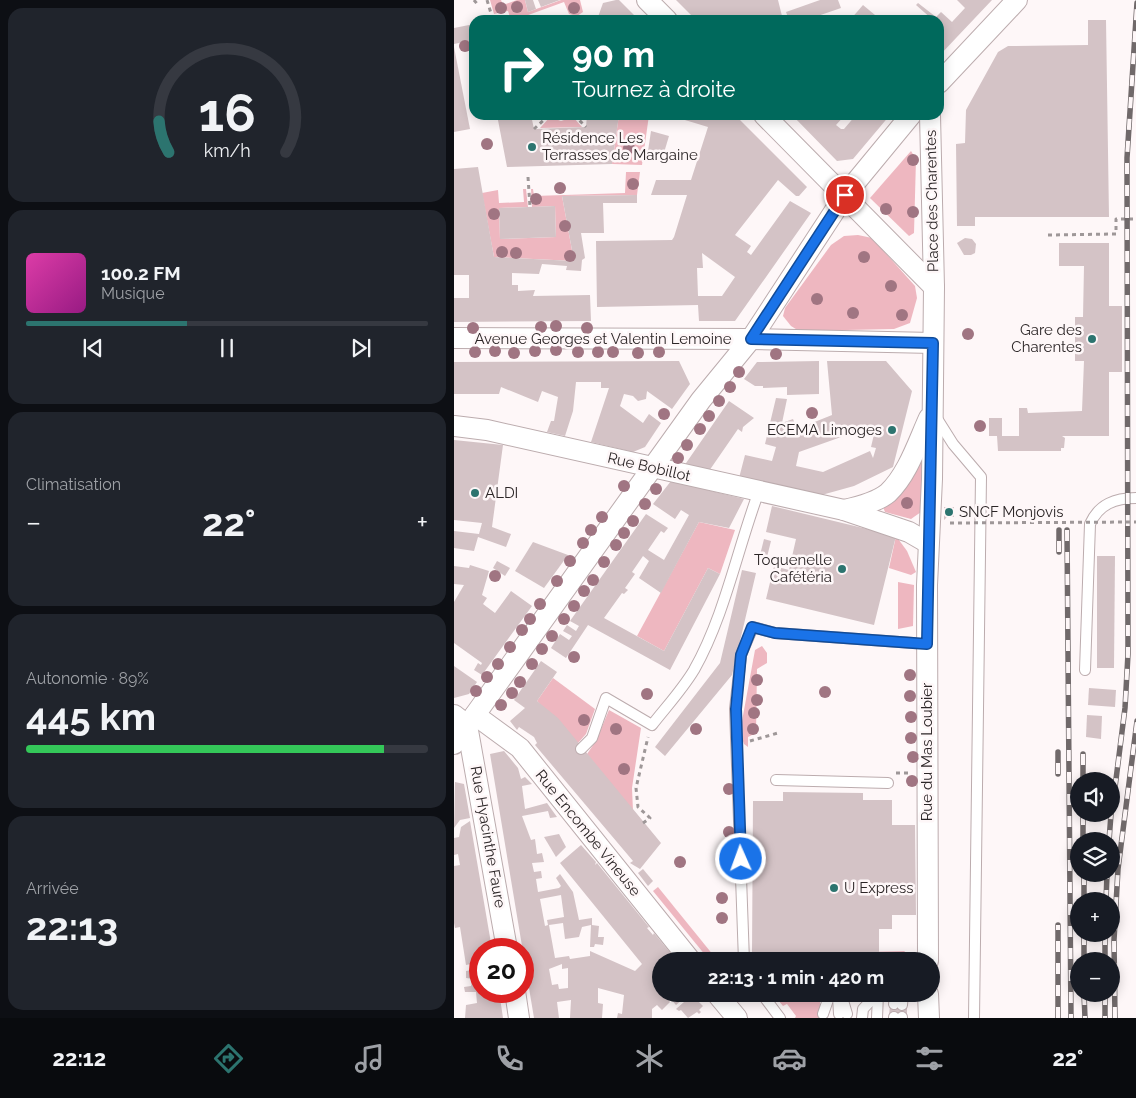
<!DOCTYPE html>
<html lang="fr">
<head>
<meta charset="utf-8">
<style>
	body { margin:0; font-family:Raleway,sans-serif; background:#20242c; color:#f1f3f6; height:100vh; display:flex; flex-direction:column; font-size:19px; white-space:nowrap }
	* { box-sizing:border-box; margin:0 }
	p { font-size:16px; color:#9ea1a6 }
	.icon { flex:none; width:28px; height:28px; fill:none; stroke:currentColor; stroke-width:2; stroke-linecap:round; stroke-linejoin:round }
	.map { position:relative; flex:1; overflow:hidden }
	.drawer { display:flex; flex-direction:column; gap:8px; padding:8px; background:#0d0f14; width:454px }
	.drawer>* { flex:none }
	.hud { position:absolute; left:15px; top:15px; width:475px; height:105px; border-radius:15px; box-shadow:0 2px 12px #0003; background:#00695c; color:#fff; overflow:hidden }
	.tools { position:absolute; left:616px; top:772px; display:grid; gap:10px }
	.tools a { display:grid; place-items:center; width:50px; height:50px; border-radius:50%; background:#171b24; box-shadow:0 2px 12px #0003; font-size:25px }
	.speed { position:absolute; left:15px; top:938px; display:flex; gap:10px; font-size:25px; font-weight:700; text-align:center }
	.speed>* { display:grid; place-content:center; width:65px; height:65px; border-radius:50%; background:#171b24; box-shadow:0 2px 12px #0003; line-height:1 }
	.speed .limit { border:8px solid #d22; background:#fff; color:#111 }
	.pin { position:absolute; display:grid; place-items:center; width:42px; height:42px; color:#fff; margin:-21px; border:2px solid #fff; border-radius:50%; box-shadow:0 1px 5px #0007 }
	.me { position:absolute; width:55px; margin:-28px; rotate:358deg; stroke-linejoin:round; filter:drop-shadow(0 0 4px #0008) }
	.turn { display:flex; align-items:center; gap:18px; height:105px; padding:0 20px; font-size:22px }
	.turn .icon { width:65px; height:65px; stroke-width:2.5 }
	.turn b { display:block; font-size:35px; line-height:42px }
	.big { font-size:38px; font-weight:700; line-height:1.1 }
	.drawer .card { flex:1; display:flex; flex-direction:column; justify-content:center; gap:8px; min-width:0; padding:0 18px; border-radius:15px; background:#20242c }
	.drawer .dial { align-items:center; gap:0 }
	.dial svg { height:130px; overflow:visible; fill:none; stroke:#363941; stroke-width:7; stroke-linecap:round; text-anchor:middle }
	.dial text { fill:#f1f3f6; stroke:none }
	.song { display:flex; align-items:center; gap:15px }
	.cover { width:60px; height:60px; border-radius:8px; background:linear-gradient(135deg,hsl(320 70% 55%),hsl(310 70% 35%)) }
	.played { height:5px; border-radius:2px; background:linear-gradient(90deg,#2c746f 40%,#363941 40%) }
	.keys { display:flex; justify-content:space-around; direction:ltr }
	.heat { display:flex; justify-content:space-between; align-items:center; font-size:28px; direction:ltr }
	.charge { height:8px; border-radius:4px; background:linear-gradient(90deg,#34c759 89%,#363941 0) }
	.trip { position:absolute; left:198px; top:952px; width:288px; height:50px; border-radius:25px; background:#171b24; box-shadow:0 2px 12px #0003; font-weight:700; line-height:50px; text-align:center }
	.tab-bar { display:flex; height:80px; justify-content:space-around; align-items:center; background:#090b0e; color:#9ea1a6 }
	.tab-bar .icon { width:35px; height:35px }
	.tab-bar .selected { color:#2c746f }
	.tab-bar b { font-size:22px; color:#f1f3f6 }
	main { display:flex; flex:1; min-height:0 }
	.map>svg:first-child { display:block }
</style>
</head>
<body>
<main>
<section class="drawer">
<div class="card dial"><svg viewBox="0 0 100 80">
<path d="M14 69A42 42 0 1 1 86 69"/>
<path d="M14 69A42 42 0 0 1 8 50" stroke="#2c746f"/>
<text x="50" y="56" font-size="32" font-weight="700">16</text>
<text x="50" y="72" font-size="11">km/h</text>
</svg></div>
<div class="card">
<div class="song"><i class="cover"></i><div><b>100.2 FM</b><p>Musique</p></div></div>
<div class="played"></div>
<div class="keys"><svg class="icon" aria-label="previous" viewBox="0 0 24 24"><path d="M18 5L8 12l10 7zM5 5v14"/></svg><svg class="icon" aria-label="pause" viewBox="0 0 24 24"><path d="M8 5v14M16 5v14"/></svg><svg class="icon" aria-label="next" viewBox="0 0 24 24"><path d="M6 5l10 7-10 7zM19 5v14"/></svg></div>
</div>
<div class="card"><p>Climatisation</p>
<div class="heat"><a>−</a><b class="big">22°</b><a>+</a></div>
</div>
<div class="card"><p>Autonomie · 89%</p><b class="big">445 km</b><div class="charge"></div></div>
<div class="card"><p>Arrivée</p><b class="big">22:13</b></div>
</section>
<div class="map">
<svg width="683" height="1018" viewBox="0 0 683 1018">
	<rect width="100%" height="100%" fill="#fef7f8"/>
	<g fill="#eeb7c0">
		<path d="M36,0H47L49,5L63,0H71L74,12L107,0H126L129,12L123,16L115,14L110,2L66,18L67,20H57L54,11L40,14Z"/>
		<path d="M165,115H195L188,165L158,164Z"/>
		<path d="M96,117L107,121L119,117L128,127L86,128Z"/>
		<path d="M457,151L462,159L460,233L455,236L416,198Z"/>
		<path d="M172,172H186L183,195L108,196L120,261L40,257L28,193L44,190L45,203L70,202L69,189H72L74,207L45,208L46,239L102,237L101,206L78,207L77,189H79L80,196L171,193Z"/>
		<path d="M404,235L418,238L461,286L463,298L456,323L440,329L345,331L337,326L329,316L331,308L377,245L390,236Z"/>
		<path d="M468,462L467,512L457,519L431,512L429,507C449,491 455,488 463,463Z"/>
		<path d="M245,522L281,530L266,574L254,568L210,651L183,636Z"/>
		<path d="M442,536L453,551L462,572L457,575L435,568Z"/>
		<path d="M444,582L460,585L459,626L444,629Z"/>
		<path d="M308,646L313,653V663L303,669L302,733L294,737V747L290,744L286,732L301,650Z"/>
		<path d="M99,678L141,709L132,734L124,743L83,701Z"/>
		<path d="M155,710L187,728L178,788L179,811L133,754L142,741Z"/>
		<path d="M204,887L264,961H256L199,891Z"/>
		<path d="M450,951L457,956L458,961H411V952Z"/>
		<path d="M319,994H366V1018H341L342,1016L333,1004L329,1006Z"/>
	</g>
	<g fill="#d4c3c6" fill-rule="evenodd">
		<path d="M71,0H79L82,9L74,12Z"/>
		<path d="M84,0H106L87,7Z"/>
		<path d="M162,0H165L185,20H148L144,17L149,3Z"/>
		<path d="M222,0H324L329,20H242Z"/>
		<path d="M366,0H384L387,8L352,20H335L332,12Z"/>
		<path d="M503,0H538L485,56V20H479L462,5L464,3L482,17L487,12L498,22L511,8Z"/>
		<path d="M409,5L427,20H396Z"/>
		<path d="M634,20H652L655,217H521V226H503L502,144L511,143L512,110L544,52L554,46L634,45Z"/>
		<path d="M20,24V40L0,44V28Z"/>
		<path d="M0,47L16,129L0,132Z"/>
		<path d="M43,115H77L80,129L132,127L133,115H165L158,164L53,167Z"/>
		<path d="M222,115H281L353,187L345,196H342L324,180L281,235L297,246L293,252L297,255L336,201L357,213L281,321H245L244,305L143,307L142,241L218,240L220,237L233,195H197L202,180H237L254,127L221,117ZM248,253L281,277L268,296H244L243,268H249Z"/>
		<path d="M338,115H391L382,125L387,129H390L402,115H436L399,159L383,161Z"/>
		<path d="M197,131L215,136L209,156L194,151Z"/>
		<path d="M24,167L40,257L120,261L108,196L183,195V203H149L150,233H127L131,258L128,260L127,271L112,270L113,266L88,264L85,274L58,273V285H64V291L81,290L79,296L136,295L137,321L0,322V298H15V275H0V169Z"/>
		<path d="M101,206L102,237L46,239L45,208Z"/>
		<path d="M511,238L518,239L522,244L521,253L517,255H510L503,243Z"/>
		<path d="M605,243H655V306H668V372H655V436H608L611,438L610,448H607V451H544L543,436H535V418H548V436H565V408H573L574,413L628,411L630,361H621V317H629L630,266H605Z"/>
		<path d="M225,361L236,384L218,409L193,391L192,399L184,401L179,396L170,394L166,406L189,423L195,414L207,423L191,447L179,452L137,442L155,388H147V382H122L119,411L111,436L93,432L97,421H100L104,397L88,391L84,402L47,387L45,394H0V362Z"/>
		<path d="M365,361V394L333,395V387L309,388V386H301L290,379L303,362Z"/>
		<path d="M373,361H432L458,391L439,467L400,486L364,496L285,478L291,455L318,461L322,447L311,444L322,398L333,399L328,423L339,419L343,429L378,415ZM418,426H422L417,447L422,448L419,458L416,451L369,472L342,466L345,452Z"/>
		<path d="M275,401L300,418L289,427L288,432L284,429L255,471L230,466Z"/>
		<path d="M0,440L49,445L38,527L57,534L52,547L24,537L20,551L0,548V531L25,534L28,523L0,520Z"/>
		<path d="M217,481L290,499L275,528L245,522L207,593L185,578L195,561L189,556L178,572L181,574L171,588L174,590L170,594L168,593L150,618L210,651L254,568L266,574L216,670L134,625L112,658L97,648L106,634L115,640L118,636L109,631L113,625L122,631L125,626L116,621L192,514L214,528L210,533L207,531L194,550L210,560L235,515L227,510L221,519L199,504Z"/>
		<path d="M318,506L442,536L420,625L312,599L320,566L335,570L342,539L312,532Z"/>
		<path d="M490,507H500V517H493L490,520Z"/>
		<path d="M310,539L317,541L311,565L304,563Z"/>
		<path d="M79,542L114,555L90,588L61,571Z"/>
		<path d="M643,556H661L660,668H643Z"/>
		<path d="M43,561L56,568L51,576L39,568Z"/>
		<path d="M16,565L35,571L28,595L33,598L29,604L41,613L57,591L78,606L28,675L20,670L24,663L27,665L28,663L0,643V602L10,585L0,584V566L15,568Z"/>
		<path d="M288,570L302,573L278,675L211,756L201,747L266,663Z"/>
		<path d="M87,661L103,672L83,701L104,718L207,843L186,869L176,863L179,861L81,745L83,743L80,737L65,727L63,730L56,721L71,708L60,700Z"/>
		<path d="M0,666L23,682L15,694L0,698Z"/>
		<path d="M635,688L662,690L661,707L634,705Z"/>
		<path d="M633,715L648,716L647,739L632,737Z"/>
		<path d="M50,751L64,768L67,779L71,777L78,784L68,786L71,809L93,803L103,817L96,818L94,811L68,816L77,840L81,839L83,854L88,853L90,862L78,863L80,872L87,871L88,878L82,879L84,892L105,888L107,886L102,878L106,874L119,892L125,920L138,918V925L145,926L144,937H150L149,945L141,944L140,947H136L137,925L128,927L125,937L111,939L109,923L95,925L101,958L115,956L116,959L136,956V951L181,971L188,964L106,863L127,845L142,862L141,865L143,863L195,927L193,928L199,935L200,933L223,961H206V994H235L222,1005L215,997L213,998L216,1002L208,1010L203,1005L198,1009V1018H163L164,1013L168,1014L170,995L144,988V1003L149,1004L148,1018H116L117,1000L103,1002L105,1018H80L36,754ZM107,895L110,917L93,920L94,925L91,926L86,899ZM108,964V969L114,968V988L105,989L104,984L98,985L95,969Z"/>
		<path d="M1,782L10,784L16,818L6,820L0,828Z"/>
		<path d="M329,792L409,793V800H438V825H461L462,915H438V929H425V952H408V961H386L387,952H298L299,801H329Z"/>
		<path d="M16,821L38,949H26V991H45L49,1018H11L12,1005L23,1003L22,992H11L10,987L17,986L19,979L12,978V971L18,970L17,964L12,965L6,927L1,928L0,923V866L6,865L4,854L0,855V838L5,837L7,827Z"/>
		<path d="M105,834L112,847L102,857L90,837Z"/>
		<path d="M189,869L199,881L194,886L184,873Z"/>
		<path d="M238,995L249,1006L245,1010L247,1012L245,1014L243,1012L234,1018L227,1010L225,1011L222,1009Z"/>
		<path d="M436,1004L453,1005V1017H435Z"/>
	</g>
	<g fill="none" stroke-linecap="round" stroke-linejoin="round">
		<g stroke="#bcacae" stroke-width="12">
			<g id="service">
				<path d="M482,417L499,444L527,477L520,1018"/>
				<path d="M631,670L636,524C645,504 661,498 683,498"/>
				<path d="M127,749L138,738L152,698L198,725C212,707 228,690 240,670C271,615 283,550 305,491"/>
				<path d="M322,780L434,783"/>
				<path d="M290,961L281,709L287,655L299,627L321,633L473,644"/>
				<path d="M308,994L326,1018"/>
				<path d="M387,994L393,1014"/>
				<path d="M384,997L385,1014"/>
				<path d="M440,1004L442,994"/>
				<path d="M448,1005L449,994"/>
				<path d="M369,1014L376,994"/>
				<path d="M440,1017V1018"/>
				<path d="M408,1018L409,1009L423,994"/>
				<path d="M423,1018L424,994"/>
				<path d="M448,1018V1017"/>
			</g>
		</g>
		<g stroke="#bcacae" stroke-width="22">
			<g id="minor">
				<path d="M193,0L213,20"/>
				<path d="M485,83L563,0"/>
				<path d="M310,115L480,287"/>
				<path d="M0,338L297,339L479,343"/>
				<path d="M0,426L33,430L390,510L455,532L474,543"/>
				<path d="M390,510C404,507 423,502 434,493C454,474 464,442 475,418"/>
				<path d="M0,715L13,725L53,949"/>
				<path d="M21,715L66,748L237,961"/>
				<path d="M0,744L247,400L297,339L391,195L457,115"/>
				<path d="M474,961L473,585L478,479L480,287L476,115"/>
				<path d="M61,991L65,1018"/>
				<path d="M263,994L283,1018"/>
				<path d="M474,994L475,1018"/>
			</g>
		</g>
		<g stroke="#9e9798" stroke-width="3" stroke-dasharray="4 4" stroke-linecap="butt">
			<path d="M20,0L24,5"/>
			<path d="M33,0L39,20"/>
			<path d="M99,115L108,118L116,115"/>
			<path d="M120,115L132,127"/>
			<path d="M80,129L95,115"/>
			<path d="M74,177L76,207"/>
			<path d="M594,235L662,234V219H683"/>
			<path d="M296,741L324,733"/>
			<path d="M442,773H455"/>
			<path d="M189,823L196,818L184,807L182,788L194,737"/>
		</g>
		<use href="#service" stroke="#fff" stroke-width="10"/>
		<use href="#minor" stroke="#fff" stroke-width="20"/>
		<g stroke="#70696a" stroke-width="5.5">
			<g id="rail">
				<path d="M613,530L617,1018"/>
				<path d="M605,552V530"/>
				<path d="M629,754V781"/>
				<path d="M604,774V752"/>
				<path d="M658,811L671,708L674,654L673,158L683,3"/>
				<path d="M629,814V841"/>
				<path d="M655,841L657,814"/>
				<path d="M630,874V901"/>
				<path d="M652,901L653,874"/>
				<path d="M630,934V961"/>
				<path d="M651,934V961"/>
				<path d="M630,994L631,1018"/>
				<path d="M651,994V1018"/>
				<path d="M604,1018V925"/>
				<path d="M661,1018L660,940L664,869L683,721"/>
			</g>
		</g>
		<use href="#rail" stroke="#fef7f8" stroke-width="4" stroke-dasharray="11" stroke-linecap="butt"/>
		<path stroke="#9e9798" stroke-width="3" stroke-dasharray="4 4" stroke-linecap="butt" d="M496,523L683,522"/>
	</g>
	<g fill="#a07582">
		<circle cx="63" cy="7" r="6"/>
		<circle cx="47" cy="8" r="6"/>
		<circle cx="120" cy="8" r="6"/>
		<circle cx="11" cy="46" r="6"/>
		<circle cx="33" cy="144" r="6"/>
		<circle cx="175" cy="148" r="6"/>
		<circle cx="459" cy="160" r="6"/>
		<circle cx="179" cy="184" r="6"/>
		<circle cx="106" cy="188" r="6"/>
		<circle cx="82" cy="199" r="6"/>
		<circle cx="432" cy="209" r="6"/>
		<circle cx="459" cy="212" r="6"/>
		<circle cx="40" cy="214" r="6"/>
		<circle cx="111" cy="226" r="6"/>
		<circle cx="48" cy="252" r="6"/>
		<circle cx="62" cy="253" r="6"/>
		<circle cx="116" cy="256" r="6"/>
		<circle cx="410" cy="257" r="6"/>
		<circle cx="437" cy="286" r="6"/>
		<circle cx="363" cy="299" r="6"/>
		<circle cx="399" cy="313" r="6"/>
		<circle cx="448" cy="315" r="6"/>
		<circle cx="102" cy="326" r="6"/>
		<circle cx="87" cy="327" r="6"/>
		<circle cx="19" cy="328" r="6"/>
		<circle cx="133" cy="328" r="6"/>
		<circle cx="514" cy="334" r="6"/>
		<circle cx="102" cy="350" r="6"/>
		<circle cx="41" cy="351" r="6"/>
		<circle cx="81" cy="351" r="6"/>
		<circle cx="21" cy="352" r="6"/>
		<circle cx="124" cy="352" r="6"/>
		<circle cx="144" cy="352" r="6"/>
		<circle cx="159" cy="352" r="6"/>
		<circle cx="205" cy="352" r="6"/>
		<circle cx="60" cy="353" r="6"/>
		<circle cx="184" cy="353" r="6"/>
		<circle cx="322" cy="354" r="6"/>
		<circle cx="285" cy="372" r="6"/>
		<circle cx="276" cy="387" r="6"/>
		<circle cx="265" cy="401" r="6"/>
		<circle cx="358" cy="413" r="6"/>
		<circle cx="210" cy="414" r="6"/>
		<circle cx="255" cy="416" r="6"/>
		<circle cx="526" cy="426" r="6"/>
		<circle cx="246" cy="429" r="6"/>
		<circle cx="233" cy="445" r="6"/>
		<circle cx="224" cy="458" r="6"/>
		<circle cx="170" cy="486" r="6"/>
		<circle cx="202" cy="489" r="6"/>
		<circle cx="453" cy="503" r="6"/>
		<circle cx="191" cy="504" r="6"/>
		<circle cx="148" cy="517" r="6"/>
		<circle cx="179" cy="521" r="6"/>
		<circle cx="137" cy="530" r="6"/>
		<circle cx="170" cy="533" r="6"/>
		<circle cx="129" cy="543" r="6"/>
		<circle cx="162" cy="545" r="6"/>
		<circle cx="116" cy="561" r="6"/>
		<circle cx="150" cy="562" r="6"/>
		<circle cx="41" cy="576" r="6"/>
		<circle cx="139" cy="580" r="6"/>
		<circle cx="103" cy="581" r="6"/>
		<circle cx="130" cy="591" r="6"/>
		<circle cx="86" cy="604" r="6"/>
		<circle cx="120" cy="606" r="6"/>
		<circle cx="76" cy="619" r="6"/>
		<circle cx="110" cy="619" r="6"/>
		<circle cx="68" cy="630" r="6"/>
		<circle cx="98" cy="636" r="6"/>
		<circle cx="56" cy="647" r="6"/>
		<circle cx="88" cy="649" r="6"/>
		<circle cx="120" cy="657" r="6"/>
		<circle cx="44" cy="664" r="6"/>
		<circle cx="78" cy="664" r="6"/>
		<circle cx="456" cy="675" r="6"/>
		<circle cx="33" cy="677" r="6"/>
		<circle cx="303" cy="680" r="6"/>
		<circle cx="66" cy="682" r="6"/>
		<circle cx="22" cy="691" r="6"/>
		<circle cx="371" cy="692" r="6"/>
		<circle cx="58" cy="693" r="6"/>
		<circle cx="193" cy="694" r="6"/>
		<circle cx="456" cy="696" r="6"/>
		<circle cx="303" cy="700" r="6"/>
		<circle cx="47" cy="705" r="6"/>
		<circle cx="300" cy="713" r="6"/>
		<circle cx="457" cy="717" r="6"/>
		<circle cx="130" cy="720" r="6"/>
		<circle cx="162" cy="729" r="6"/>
		<circle cx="242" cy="729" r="6"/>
		<circle cx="299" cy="729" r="6"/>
		<circle cx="457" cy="738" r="6"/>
		<circle cx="459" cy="757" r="6"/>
		<circle cx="170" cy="769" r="6"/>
		<circle cx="458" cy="781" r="6"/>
		<circle cx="275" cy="789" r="6"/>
		<circle cx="275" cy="832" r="6"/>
		<circle cx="276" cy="852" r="6"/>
		<circle cx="226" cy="862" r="6"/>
		<circle cx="268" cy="898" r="6"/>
		<circle cx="268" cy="918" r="6"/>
	</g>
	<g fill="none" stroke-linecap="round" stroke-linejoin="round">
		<g stroke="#114b97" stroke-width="12">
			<path id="route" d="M287,859L282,709L287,655L298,627L321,633L473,644L479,343L297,339L391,195"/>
		</g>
		<use href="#route" stroke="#1a73e8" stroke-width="9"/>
	</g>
	<g fill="#2c746f" stroke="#fef7f8" stroke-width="2">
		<circle cx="78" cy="147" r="5"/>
		<circle cx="638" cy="339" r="5"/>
		<circle cx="438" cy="430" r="5"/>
		<circle cx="21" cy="493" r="5"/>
		<circle cx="495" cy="512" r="5"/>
		<circle cx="388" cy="569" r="5"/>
		<circle cx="380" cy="888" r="5"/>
	</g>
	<g text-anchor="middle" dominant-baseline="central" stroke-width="5" stroke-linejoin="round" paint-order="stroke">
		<g font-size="15" fill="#2c2627" stroke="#fef7f8" text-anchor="start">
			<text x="88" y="138">Résidence Les<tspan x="88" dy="17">Terrasses de Margaine</tspan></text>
			<text x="628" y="330" text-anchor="end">Gare des<tspan x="628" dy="17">Charentes</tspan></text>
			<text x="428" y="430" text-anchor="end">ECEMA Limoges</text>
			<text x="31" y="493">ALDI</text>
			<text x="505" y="512">SNCF Monjovis</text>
			<text x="378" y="560" text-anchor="end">Toquenelle<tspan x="378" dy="17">Cafétéria</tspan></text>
			<text x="390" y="888">U Express</text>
		</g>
		<g font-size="15" fill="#2c2627" stroke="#fef7f8">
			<text transform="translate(478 201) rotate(-91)">Place des Charentes</text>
			<text x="149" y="339">Avenue Georges et Valentin Lemoine</text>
			<text transform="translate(195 467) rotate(13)">Rue Bobillot</text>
			<text transform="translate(473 752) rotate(-90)">Rue du Mas Loubier</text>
			<text transform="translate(134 833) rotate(51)">Rue Encombe Vineuse</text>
			<text transform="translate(34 837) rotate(80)">Rue Hyacinthe Faure</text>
		</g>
	</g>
</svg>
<div class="tools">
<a><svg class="icon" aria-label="sound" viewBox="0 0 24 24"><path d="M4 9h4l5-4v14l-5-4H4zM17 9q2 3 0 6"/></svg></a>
<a><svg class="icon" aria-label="layers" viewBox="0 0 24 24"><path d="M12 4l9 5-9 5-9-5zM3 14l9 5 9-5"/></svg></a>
<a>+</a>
<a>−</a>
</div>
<div class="speed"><div class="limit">20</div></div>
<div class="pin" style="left:391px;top:195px;background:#d93025"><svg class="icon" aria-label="arrive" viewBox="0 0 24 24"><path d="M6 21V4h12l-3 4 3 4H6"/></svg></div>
<svg class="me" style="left:287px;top:859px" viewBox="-20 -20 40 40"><circle r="17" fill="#1a73e8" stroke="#fff" stroke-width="3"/><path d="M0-11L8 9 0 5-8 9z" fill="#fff"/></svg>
<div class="trip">22:13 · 1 min · 420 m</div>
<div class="hud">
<div class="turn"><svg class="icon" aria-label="right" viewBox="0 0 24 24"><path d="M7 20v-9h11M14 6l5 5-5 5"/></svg><div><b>90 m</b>Tournez à droite</div></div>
</div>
</div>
</main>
<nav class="tab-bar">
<b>22:12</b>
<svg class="icon selected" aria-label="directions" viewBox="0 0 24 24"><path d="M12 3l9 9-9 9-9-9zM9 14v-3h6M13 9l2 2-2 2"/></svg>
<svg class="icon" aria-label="music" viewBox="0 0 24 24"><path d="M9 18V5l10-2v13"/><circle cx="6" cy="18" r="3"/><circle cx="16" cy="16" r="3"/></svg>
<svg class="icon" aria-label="phone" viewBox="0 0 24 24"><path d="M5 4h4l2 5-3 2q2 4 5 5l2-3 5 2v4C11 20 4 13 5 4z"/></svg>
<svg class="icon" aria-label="climate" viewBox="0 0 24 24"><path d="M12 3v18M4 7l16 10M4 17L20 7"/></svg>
<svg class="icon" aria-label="car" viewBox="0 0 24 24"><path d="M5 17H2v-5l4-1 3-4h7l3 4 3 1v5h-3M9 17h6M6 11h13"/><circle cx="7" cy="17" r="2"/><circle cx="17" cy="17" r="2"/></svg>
<svg class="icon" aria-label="filters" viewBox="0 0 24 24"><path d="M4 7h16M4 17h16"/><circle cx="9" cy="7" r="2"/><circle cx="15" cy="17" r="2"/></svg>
<b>22°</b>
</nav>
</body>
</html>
